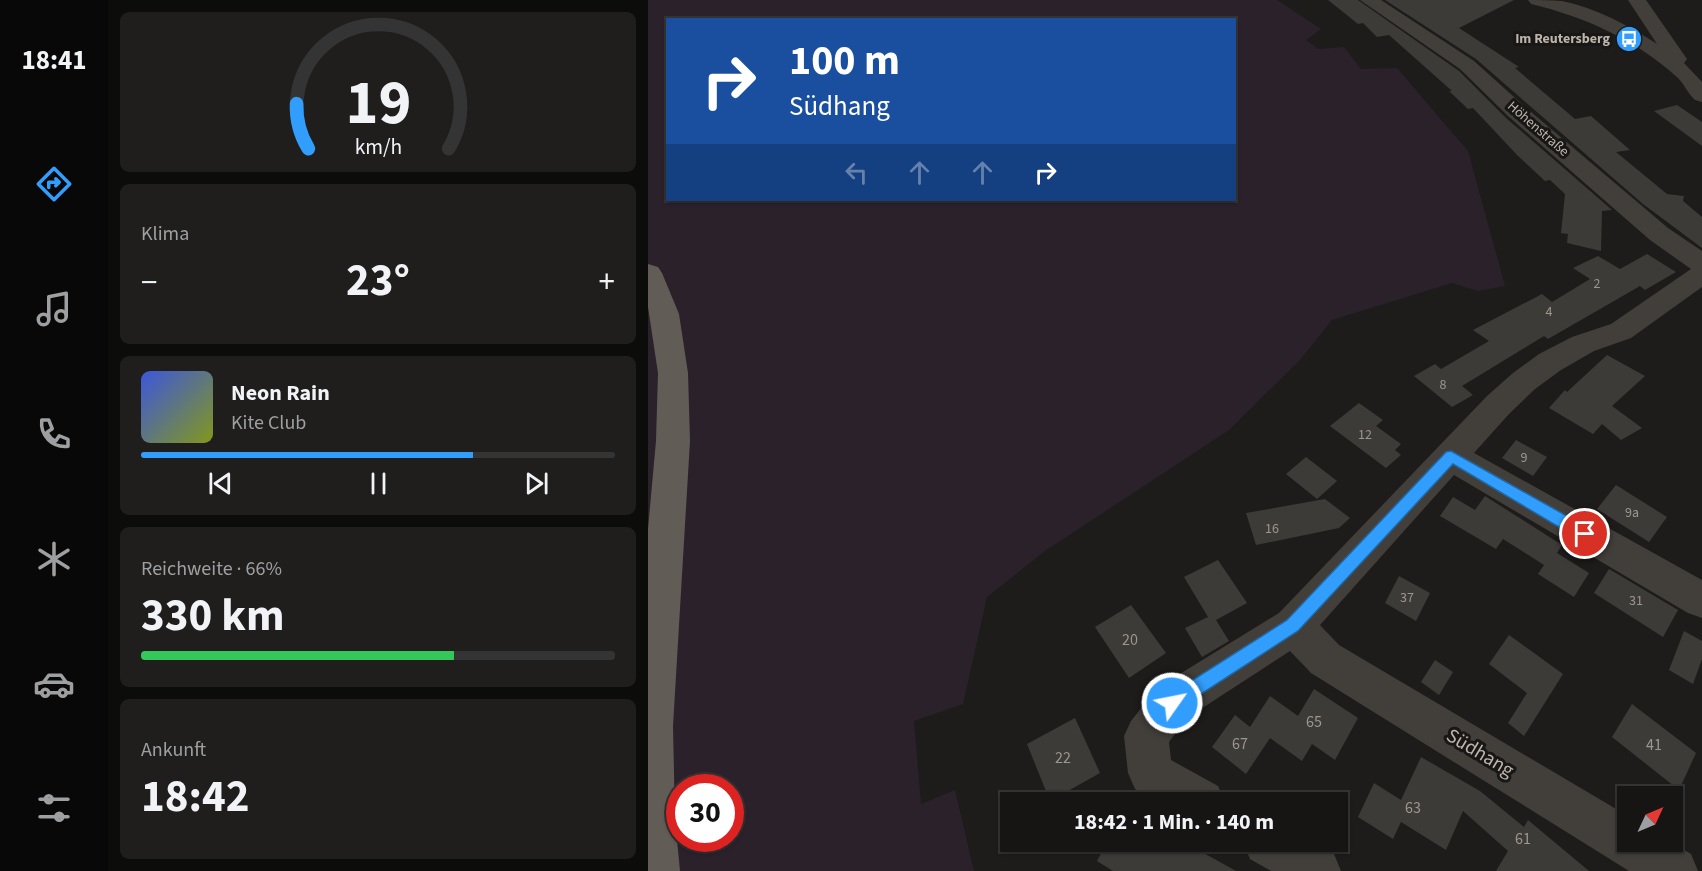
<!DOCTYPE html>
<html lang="de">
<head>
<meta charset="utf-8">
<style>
	body { margin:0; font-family:"Source Sans 3",sans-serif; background:#1f1e1d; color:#f1f3f6; height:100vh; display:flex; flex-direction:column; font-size:22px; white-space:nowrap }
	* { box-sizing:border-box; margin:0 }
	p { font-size:20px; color:#9e9fa0 }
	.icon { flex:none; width:33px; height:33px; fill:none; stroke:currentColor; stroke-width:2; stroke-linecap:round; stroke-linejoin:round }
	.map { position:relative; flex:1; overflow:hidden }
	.sheet { display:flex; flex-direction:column; gap:12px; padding:12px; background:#0c0c0b; width:540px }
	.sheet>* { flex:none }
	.guide { position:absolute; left:18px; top:18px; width:570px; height:183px; border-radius:0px; box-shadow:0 2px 4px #0004,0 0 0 2px #353434; background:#1a4fa0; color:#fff; overflow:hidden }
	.needle { width:39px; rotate:46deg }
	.tools { position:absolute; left:969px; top:786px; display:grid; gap:12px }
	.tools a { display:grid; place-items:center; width:66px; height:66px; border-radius:0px; background:#161514; box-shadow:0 2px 4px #0004,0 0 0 2px #353434; font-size:30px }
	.speed { position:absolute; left:18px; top:774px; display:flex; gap:12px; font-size:30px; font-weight:700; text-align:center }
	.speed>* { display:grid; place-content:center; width:78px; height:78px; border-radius:50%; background:#161514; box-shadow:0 2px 4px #0004,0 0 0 2px #353434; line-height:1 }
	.speed .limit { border:9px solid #d22; background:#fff; color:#111 }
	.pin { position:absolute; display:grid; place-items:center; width:51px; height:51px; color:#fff; margin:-26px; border:3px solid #fff; border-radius:50%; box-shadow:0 2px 6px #0007 }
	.me { position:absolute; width:66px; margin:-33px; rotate:57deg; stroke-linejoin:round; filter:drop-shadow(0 0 4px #0008) }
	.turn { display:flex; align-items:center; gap:21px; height:126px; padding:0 24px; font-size:27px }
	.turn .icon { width:78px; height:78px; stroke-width:2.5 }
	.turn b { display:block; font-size:42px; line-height:51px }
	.lanes { display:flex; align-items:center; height:57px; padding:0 24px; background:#0003; justify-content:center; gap:30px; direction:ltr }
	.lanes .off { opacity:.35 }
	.big { font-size:45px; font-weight:700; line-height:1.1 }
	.sheet .card { flex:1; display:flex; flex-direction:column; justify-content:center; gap:9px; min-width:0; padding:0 21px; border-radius:9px; background:#1f1e1d }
	.sheet .dial { align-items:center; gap:0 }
	.dial svg { height:156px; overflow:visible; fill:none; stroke:#353434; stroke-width:7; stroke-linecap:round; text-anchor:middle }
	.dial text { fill:#f1f3f6; stroke:none }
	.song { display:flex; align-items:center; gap:18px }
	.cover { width:72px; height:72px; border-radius:9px; background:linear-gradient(135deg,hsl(230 70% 55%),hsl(70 70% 35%)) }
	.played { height:6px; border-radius:3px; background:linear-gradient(90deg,#319efd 70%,#353434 70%) }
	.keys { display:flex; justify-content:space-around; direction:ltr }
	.heat { display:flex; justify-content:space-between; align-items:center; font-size:33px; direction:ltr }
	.charge { height:9px; border-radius:4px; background:linear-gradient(90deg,#34c759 66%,#353434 0) }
	.trip { position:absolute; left:352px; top:792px; width:348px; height:60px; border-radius:0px; background:#161514; box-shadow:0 2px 4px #0004,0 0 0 2px #353434; font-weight:700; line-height:60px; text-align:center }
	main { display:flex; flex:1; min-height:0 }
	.tabs { display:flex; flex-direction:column; width:108px; justify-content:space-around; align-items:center; background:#090808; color:#9e9fa0 }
	.tabs .icon { width:42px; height:42px }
	.tabs .current { color:#319efd }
	.tabs b { font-size:27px; color:#f1f3f6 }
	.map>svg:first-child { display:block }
</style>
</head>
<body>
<main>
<nav class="tabs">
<b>18:41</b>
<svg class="icon current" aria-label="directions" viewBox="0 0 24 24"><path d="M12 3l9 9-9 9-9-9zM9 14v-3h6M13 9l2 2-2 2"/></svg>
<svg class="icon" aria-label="music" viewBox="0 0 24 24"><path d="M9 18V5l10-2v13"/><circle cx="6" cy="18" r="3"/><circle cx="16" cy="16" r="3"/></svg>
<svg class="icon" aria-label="phone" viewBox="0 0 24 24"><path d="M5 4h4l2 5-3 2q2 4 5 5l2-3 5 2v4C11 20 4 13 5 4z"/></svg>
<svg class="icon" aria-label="climate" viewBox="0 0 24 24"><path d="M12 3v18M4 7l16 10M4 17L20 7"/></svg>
<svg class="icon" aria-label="car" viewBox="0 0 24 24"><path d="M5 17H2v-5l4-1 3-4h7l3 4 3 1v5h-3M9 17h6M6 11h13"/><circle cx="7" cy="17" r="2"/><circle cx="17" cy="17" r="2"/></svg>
<svg class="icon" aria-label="filters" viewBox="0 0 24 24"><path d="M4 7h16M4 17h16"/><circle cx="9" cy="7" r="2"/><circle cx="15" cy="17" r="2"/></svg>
</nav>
<section class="sheet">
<div class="card dial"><svg viewBox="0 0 100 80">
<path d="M14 69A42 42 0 1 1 86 69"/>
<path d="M14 69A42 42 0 0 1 8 46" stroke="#319efd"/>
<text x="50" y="56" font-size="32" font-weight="700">19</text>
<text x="50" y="72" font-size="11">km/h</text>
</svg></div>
<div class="card"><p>Klima</p>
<div class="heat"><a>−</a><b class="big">23°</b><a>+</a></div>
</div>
<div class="card">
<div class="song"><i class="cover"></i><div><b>Neon Rain</b><p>Kite Club</p></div></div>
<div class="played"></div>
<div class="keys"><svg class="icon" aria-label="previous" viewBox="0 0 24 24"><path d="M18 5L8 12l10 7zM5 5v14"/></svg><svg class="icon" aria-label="pause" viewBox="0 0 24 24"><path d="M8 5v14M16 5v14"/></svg><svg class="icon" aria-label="next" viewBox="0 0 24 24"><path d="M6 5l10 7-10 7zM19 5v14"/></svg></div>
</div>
<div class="card"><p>Reichweite · 66%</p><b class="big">330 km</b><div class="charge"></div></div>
<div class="card"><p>Ankunft</p><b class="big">18:42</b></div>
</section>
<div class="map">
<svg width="1054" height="871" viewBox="0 0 1054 871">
	<rect width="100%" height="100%" fill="#1d1c1a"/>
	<path fill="#2a212b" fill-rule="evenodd" d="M0,0H629L673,29L658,40L670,49L696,47L713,69L749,68L820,151L857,286L830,291L804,283L684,320L652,360L581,430L397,551L339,597L315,704L266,721L273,804L307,790L326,871H0ZM20,20H586V200H20ZM32,788H82V838H32Z"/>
	<g fill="#3c3b37">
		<path d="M680,0H710L811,71L858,118L964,210L954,211L953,251L919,243L920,234L913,233L917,194L902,180L897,181L869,155L825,108L820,109L801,91H804L741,35L729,37L715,23L710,24Z"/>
		<path d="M737,0H866L811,28L871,67L867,68L927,119L943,116L982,150L968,152L1019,194L1036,196L1035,201L1054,217V248L995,204L828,59Z"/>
		<path d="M1029,105L1054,122V146L1006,111Z"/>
		<path d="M999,254L1028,272L997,290L992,286L900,339L896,336L814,386L825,395L804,407L766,376L787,364L793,369L841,341L825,330L894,294L904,302L942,279L925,268L950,256L972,269Z"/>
		<path d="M959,355L997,376L964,406L994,428L973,440L954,424L945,434L901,408L917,390L919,392Z"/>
		<path d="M711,403L735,420L728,426L753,444L747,450L753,455L738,468L682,426Z"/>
		<path d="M868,440L899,457L885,476L854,458Z"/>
		<path d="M658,457L689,481L669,499L638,474Z"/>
		<path d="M968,485L1019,517L1001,542L949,509Z"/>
		<path d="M837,496L914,545L909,553L941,573L926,597L890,574L896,565L855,539L848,549L792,516L805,497L827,510Z"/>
		<path d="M677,499L702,518L691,528L608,545L598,513Z"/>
		<path d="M570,560L599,603L568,620L581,641L554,657L537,628L560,617L536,577Z"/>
		<path d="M961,569L1030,610L1015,637L946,593Z"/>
		<path d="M751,576L782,593L768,621L737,603Z"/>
		<path d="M483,605L518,653L481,678L447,627Z"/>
		<path d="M1036,631L1054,641V659L1045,684L1021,670Z"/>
		<path d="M861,635L915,674L876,736L860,723L879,693L841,664Z"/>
		<path d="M787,660L805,672L791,695L773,682Z"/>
		<path d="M666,689L710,718L687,760L664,744L654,761L622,738L598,774L564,747L587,715L602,727L622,696L650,716Z"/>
		<path d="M984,704L1048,753L1031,790L964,737Z"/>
		<path d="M427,718L452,773L402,801L379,744Z"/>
		<path d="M773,757L832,791L876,827L880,820L941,871H848L860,851L815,811L798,850L753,822L745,839L710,817L726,783L753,800Z"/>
		<path d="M459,842H536L588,871H465L449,861Z"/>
	</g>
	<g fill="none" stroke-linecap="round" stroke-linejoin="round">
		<g fill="#423f3b" fill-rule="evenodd">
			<path d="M712,0H733L826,61L876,106L1020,228L1054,251V287L983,338L946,351L913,370L887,389L861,414L826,453L1054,580V618L1040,613L806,475L672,625L691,645L980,816V842H1022L1043,854L1050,871H981L663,673L642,651L539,718L521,742L523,760L570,786L577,802H511L487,789L480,773L476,736L483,721L509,688L631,613L839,396L865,373L891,354L924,337L963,324L1043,269L1002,240L860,116L812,69Z"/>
			<path d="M880,0C891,0 903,0 914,1C948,8 980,25 1009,44L980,0H998L1039,59L1036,63L1054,82V102L1047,100C1040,94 1037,85 1030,78C989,40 937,17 883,4Z"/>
			<path d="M595,842H664L686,854L693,871H623L602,859Z"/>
		</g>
		<path fill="#615d56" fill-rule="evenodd" d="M0,264L10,267L14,273L31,314L40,373L42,441L25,726L27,819L32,871H0V529L8,441L10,373L0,307Z"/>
	</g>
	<path fill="#319efd" stroke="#2067a4" stroke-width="1.5" d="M803,451L942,529L944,534L942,539L937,541L931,539L805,464L650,631L530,709L524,712L518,709L515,703L518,697L639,620L798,452Z"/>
	<defs>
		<g id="bus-disc" transform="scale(1.35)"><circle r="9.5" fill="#319efd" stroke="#181715"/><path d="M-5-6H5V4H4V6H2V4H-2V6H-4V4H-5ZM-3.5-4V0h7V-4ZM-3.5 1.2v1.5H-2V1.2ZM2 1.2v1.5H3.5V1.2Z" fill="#fff"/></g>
	</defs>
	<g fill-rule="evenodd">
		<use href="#bus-disc" x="981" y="39"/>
	</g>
	<g text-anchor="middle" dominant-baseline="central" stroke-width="6" stroke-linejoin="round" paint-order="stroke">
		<g font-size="14" font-weight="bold" fill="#bdb4ac" stroke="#181715" text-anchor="end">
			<text x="962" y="39">Im Reutersberg</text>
		</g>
		<g font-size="14" fill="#bdb4ac" stroke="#181715">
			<text transform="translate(890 129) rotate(41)">Höhenstraße</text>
		</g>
		<g font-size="14" fill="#9d968f">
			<text x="949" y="284">2</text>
			<text x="901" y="312">4</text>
			<text x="795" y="385">8</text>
			<text x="717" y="435">12</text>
			<text x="876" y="458">9</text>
			<text x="984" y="513">9a</text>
			<text x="624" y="529">16</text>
			<text x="759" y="598">37</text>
			<text x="988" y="601">31</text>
		</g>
		<g font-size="16" fill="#9d968f">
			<text x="482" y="640">20</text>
			<text x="666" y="722">65</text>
			<text x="592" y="744">67</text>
			<text x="1006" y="745">41</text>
			<text x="415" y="758">22</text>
			<text x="765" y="808">63</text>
			<text x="875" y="839">61</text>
		</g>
		<g font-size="20" fill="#bdb4ac" stroke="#181715">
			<text transform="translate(832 753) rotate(31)">Südhang</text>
		</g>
	</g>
</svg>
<div class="tools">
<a><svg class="needle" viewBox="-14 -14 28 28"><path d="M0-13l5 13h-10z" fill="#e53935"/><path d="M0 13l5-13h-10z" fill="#9e9fa0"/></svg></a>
</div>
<div class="speed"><div class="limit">30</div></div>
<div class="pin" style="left:937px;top:534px;background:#d93025"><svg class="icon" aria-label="arrive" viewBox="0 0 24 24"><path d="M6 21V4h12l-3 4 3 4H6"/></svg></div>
<svg class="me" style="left:524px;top:703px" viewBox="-20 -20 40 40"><circle r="17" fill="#319efd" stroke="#fff" stroke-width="3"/><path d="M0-11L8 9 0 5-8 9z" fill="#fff"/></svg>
<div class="trip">18:42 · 1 Min. · 140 m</div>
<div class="guide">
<div class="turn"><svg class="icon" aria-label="right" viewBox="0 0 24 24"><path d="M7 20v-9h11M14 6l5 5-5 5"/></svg><div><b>100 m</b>Südhang</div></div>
<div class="lanes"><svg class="icon off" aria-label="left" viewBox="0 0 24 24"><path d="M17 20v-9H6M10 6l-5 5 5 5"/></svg><svg class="icon off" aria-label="ahead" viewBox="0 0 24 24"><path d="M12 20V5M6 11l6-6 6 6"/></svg><svg class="icon off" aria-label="ahead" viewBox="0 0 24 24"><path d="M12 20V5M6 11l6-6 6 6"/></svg><svg class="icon" aria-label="right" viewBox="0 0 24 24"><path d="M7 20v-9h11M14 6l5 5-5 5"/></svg></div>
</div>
</div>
</main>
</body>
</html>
